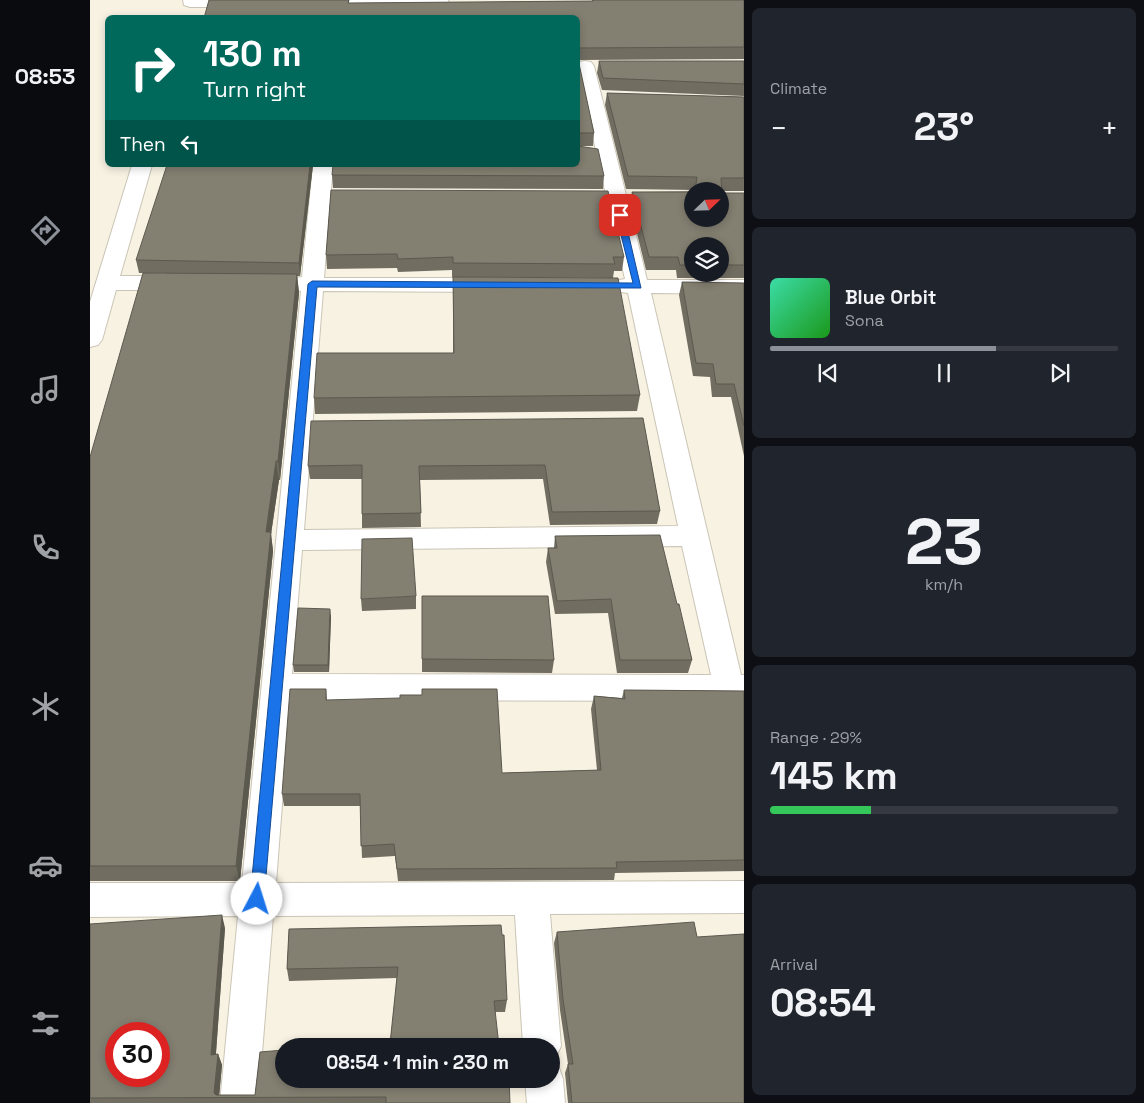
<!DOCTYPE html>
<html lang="en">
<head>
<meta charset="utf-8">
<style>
	body { margin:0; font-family:"Space Grotesk",sans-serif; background:#20242c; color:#f1f3f6; height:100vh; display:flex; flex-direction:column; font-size:19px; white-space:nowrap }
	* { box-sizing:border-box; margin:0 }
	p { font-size:16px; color:#9ea1a6 }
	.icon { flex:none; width:28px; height:28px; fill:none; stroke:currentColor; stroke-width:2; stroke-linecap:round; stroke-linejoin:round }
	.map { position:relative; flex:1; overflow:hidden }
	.sheet { display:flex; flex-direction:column; gap:8px; padding:8px; background:#0d0f14; width:400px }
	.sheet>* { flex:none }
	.hud { position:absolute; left:15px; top:15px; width:475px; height:152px; border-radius:8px; box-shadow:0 2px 8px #0003; background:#00695c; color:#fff; overflow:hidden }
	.needle { width:32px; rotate:67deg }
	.fabs { position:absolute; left:594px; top:182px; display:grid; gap:10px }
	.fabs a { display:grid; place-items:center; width:45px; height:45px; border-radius:50%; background:#171b24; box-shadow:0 2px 8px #0003; font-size:25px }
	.speed { position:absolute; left:15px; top:1022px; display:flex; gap:10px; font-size:25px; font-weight:700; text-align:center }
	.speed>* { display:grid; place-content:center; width:65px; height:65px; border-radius:50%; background:#171b24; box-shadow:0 2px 8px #0003; line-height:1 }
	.speed .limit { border:8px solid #d22; background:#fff; color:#111 }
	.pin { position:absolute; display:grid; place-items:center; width:42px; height:42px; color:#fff; margin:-21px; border-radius:10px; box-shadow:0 2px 8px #0006 }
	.me { position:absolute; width:55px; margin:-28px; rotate:5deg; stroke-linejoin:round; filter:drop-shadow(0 0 4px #0008) }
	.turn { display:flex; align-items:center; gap:18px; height:105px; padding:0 15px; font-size:22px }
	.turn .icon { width:65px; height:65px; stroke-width:2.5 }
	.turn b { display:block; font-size:35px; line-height:42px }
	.then { display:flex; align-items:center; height:48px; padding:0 15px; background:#0003; gap:10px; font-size:19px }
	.big { font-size:38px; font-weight:700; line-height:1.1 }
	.sheet .widget { flex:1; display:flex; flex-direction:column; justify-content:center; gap:8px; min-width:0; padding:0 18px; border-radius:8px; background:#20242c }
	.sheet .dial { align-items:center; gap:0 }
	.dial b { font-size:65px; line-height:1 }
	.song { display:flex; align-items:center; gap:15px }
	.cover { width:60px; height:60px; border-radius:8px; background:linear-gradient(135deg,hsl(160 70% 55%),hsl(120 70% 35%)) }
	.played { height:5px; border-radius:2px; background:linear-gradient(90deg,#8c9099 65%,#363941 65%) }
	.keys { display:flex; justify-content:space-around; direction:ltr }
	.heat { display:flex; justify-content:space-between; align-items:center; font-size:28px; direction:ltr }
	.charge { height:8px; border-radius:4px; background:linear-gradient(90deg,#34c759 29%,#363941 0) }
	.trip { position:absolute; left:185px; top:1038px; width:285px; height:50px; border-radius:25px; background:#171b24; box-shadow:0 2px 8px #0003; font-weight:700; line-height:50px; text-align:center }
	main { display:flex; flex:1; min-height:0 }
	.menu { display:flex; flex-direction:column; width:90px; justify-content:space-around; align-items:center; background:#090b0e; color:#9ea1a6 }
	.menu .icon { width:35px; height:35px }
	.menu .active { color:#8c9099 }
	.menu b { font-size:22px; color:#f1f3f6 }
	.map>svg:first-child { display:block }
</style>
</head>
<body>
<main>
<nav class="menu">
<b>08:53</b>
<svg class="icon active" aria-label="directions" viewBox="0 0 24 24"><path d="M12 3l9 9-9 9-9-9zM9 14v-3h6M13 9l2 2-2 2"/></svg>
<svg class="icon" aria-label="music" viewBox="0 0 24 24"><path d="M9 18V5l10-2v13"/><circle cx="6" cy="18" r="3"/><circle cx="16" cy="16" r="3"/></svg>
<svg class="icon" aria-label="phone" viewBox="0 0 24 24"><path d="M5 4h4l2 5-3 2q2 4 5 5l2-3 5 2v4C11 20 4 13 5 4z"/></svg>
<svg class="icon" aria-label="climate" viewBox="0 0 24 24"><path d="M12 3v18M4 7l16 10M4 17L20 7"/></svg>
<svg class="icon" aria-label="car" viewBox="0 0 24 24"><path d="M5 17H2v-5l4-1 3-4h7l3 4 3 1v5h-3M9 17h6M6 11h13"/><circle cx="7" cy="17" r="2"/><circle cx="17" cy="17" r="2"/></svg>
<svg class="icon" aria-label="filters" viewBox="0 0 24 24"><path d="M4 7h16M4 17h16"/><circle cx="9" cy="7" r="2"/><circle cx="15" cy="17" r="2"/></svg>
</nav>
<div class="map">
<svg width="654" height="1103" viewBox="0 0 654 1103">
	<rect width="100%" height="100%" fill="#f7f2e2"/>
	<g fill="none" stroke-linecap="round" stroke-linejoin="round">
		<g stroke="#cac5b6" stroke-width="2">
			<g id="minor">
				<path d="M93,0H163L164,2L156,7H100L94,5Z"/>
				<path d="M214,0H358L359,2L351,7H221L215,5Z"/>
				<path d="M495,61L501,62L504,66L557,280H654V294L561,293L651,675H654V701L200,700L186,883L654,881V913L460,914L471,1046L465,1059L461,1061V1046H433L425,915L183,916L168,1103H130L148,916L0,917V883H152L211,291L198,289L195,284L198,279L212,277L223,165H243L234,278H400L408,280L411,285L408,290L400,292L233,291L214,530L588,526L538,293L523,291L520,286L523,281L535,279L488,71L489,62ZM592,546L621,675L202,674L212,550Z"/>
				<path d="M42,165H62L30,276H88L96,278L99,283L96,288L88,290H26L12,340L8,345L0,347V302Z"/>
				<path d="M461,1063L468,1065L473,1079L475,1103H437L435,1079H461Z"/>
			</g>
		</g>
		<use href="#minor" fill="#fff" fill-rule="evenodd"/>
	</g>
	<g fill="#716d61" fill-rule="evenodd">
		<path d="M119,0H259V3L502,1V0H654V59L488,60L504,133L503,146H488L514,176L513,189L243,188L242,175L488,165Z"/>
		<path d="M509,61H654V96L512,90L507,73Z"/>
		<path d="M517,93L654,97V191H632V193H654V278H587L586,270H556L540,205L542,192L630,191H604V190L536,189L515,105ZM602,246H630V274H602Z"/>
		<path d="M223,165L210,276H207L209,293L190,480H189L181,534L183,551L150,881H0V457L76,273H49L46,260Z"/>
		<path d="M241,190L534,257L532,271H524L523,278L362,277V270L308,272L307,268L237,269L236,255Z"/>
		<path d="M363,277L550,395L547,411L225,414L224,398L363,353Z"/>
		<path d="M592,282L654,283V456L641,397H622L620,377L603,376L589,295Z"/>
		<path d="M553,418L570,511L567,524L460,525L453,479L330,480L331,527L272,528V479H220L218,466Z"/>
		<path d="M465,536L587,604L602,660L598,673H527L518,613L465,614L456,562L458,548H464Z"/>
		<path d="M326,596V609L272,611L271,599Z"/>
		<path d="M332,596L464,660L462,673L332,672Z"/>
		<path d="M241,616L239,672H204L203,665Z"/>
		<path d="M236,689L237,700L412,773L507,770L501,709L504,696L532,698L534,690L654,691V871L525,873L524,880L308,881L305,856L272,858L270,806H194L192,794Z"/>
		<path d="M0,924L135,928L126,1054H128L132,1065L129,1095H165L170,1052L420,1103H0Z"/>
		<path d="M199,929L417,1000L415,1012H406L300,1044L307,978L199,981L197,969Z"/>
		<path d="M467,932L607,937L654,1103H478L475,1073L478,1064L470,1010L464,943Z"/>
	</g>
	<g fill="#5c594f">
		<path d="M220,165H223L210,276L209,263Z"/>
		<path d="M207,274L209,293L190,480L188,461Z"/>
		<path d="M186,461L189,480L181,534L183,551L150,881L146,866L176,532Z"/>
		<path d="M240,609L241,616L239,672L238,665Z"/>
		<path d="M132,915L135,928L125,1065L121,1055Z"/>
		<path d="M128,1054L132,1065L129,1098L124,1093Z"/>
	</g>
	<g fill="#837f71" stroke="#5c594f" fill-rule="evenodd">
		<path d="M119,0H259L258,3L503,1V0H654V47L488,48V59V18H114Z"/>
		<path d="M488,59L504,133H488V146L508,149L514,176L242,175L243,165H488Z"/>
		<path d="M509,61H654V84L513,78Z"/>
		<path d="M517,93L654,97V178H631L632,193H654V265H630V246H602V265H590L588,257H559L542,192H602V219H630V191H605L607,177L538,176Z"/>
		<path d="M77,165H220L209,263L46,260Z"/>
		<path d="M241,190L518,191L534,257H523L525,264L363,263V257L308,259L307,254L236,255Z"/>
		<path d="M53,273L207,274L188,461H186L176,532H181L146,866H0V457Z"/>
		<path d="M363,277L528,278L550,395L224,398L227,353H364Z"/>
		<path d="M592,282L654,283V426L644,384H626L623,364L606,363Z"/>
		<path d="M553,418L570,511L462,512L455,465L329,466L331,513L272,514V465L218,466L221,421Z"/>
		<path d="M570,535L587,604H589L602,660H530L521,599L467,601L458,548H467L465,536Z"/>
		<path d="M322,538L326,596L271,599L272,539Z"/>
		<path d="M332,596H458L464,660L332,659Z"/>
		<path d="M208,608L240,609L238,665H203Z"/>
		<path d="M200,689H236V700L310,698V695H332V689H407L412,773L511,770L504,696L535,699L534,690L654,691V860L526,862L527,868L307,869L304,844L271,846L270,794H192Z"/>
		<path d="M132,915L121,1055L128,1054L124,1093L126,1095H165L170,1052L194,1050V1079H419L420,1103H296V1097L0,1098V924ZM26,1034H69V1076H26Z"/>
		<path d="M604,922L607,937L654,934V1103H482L478,1064H483L473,1000L467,932Z"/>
		<path d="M411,925L412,935H414L417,1000L404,1001L409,1046H259L300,1044L308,967L197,969L199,929Z"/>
	</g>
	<path fill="#1a73e8" stroke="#114b97" d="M530,212L534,215L551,288L227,287L174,899L172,904L167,906L162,904L160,899L218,284L222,281L543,283L526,215Z"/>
</svg>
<div class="fabs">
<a><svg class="needle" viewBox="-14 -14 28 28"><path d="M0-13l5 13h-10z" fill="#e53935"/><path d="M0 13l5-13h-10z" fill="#9ea1a6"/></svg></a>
<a><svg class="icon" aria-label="layers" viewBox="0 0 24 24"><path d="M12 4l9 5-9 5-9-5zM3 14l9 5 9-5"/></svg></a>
</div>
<div class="speed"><div class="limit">30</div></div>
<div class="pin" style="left:530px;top:215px;background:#d93025"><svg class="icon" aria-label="arrive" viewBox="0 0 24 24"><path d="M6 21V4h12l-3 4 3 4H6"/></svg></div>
<svg class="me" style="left:167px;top:899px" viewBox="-20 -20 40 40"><circle r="19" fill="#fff"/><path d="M0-13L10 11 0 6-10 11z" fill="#1a73e8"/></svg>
<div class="trip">08:54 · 1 min · 230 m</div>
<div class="hud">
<div class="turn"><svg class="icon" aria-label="right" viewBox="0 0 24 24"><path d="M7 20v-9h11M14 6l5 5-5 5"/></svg><div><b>130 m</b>Turn right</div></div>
<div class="then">Then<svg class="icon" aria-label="left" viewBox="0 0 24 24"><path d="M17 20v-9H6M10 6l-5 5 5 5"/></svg></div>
</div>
</div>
<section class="sheet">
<div class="widget"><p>Climate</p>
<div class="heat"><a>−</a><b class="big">23°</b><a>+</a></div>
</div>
<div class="widget">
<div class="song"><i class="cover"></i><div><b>Blue Orbit</b><p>Sona</p></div></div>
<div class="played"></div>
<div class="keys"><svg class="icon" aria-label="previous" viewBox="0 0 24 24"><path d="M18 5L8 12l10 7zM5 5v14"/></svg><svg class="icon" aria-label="pause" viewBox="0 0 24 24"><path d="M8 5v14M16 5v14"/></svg><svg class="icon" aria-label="next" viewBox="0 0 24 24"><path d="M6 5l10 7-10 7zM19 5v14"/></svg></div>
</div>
<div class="widget dial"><b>23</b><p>km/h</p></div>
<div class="widget"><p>Range · 29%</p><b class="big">145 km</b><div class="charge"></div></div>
<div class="widget"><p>Arrival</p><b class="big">08:54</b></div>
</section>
</main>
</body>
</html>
